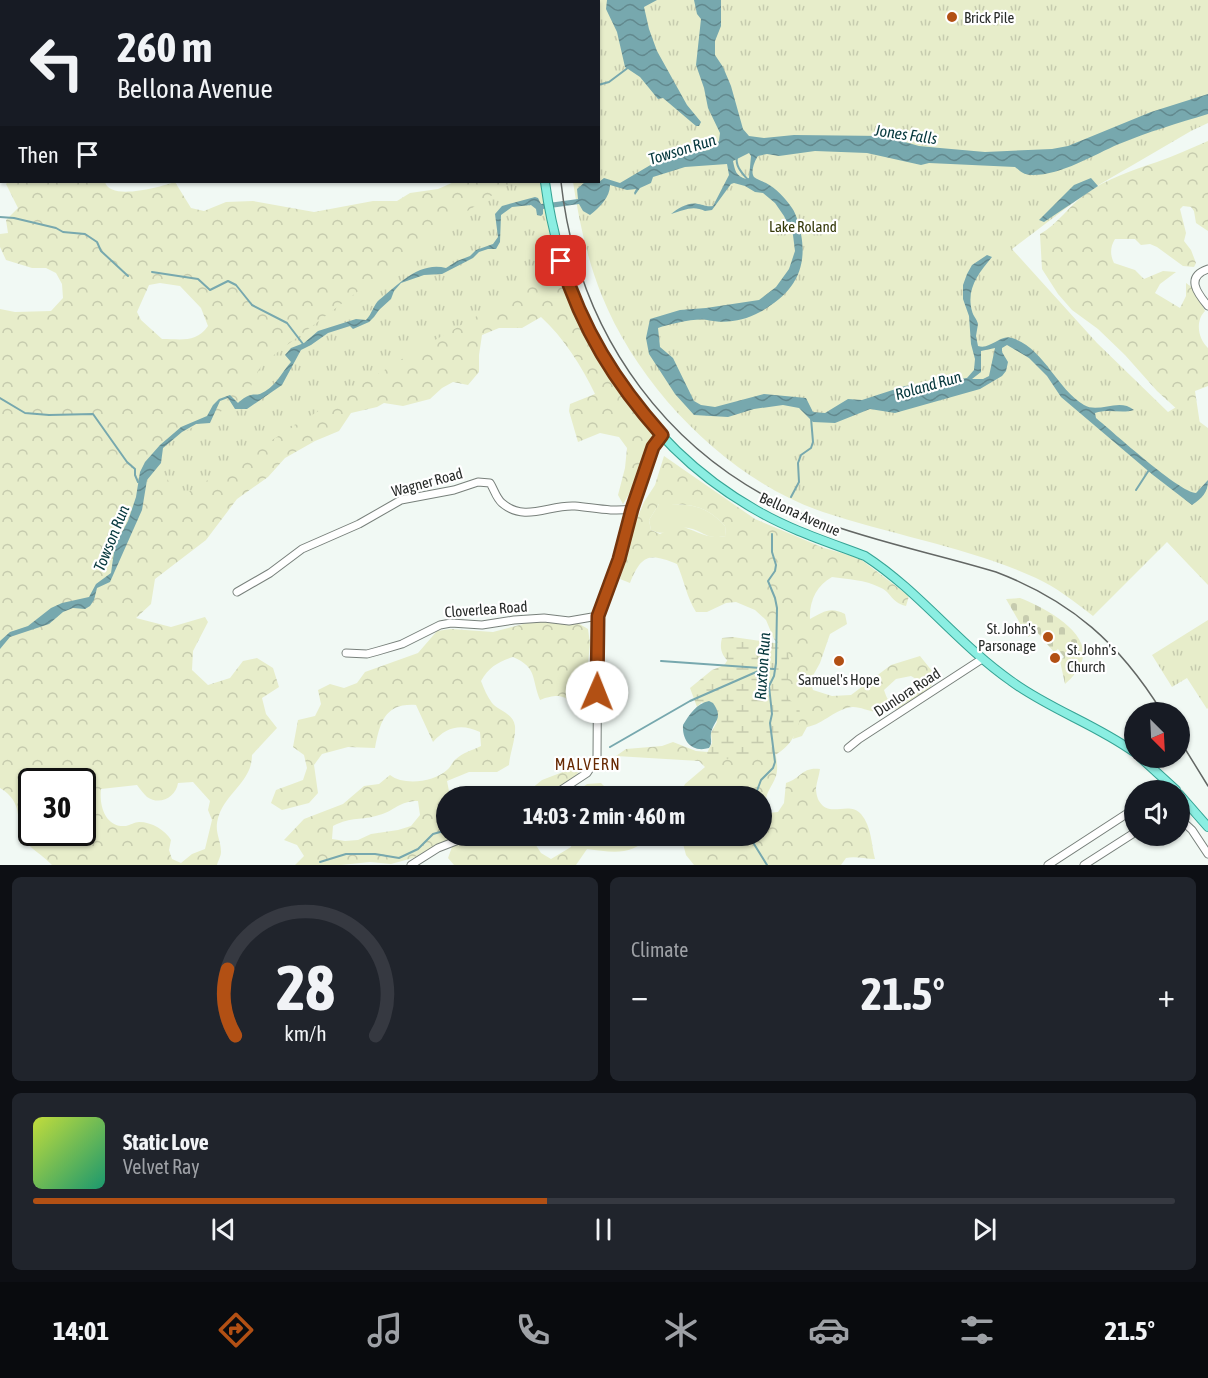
<!DOCTYPE html>
<html lang="en">
<head>
<meta charset="utf-8">
<style>
	body { margin:0; font-family:"Asap Condensed",sans-serif; background:#20242c; color:#f1f3f6; height:100vh; display:flex; flex-direction:column; font-size:22px; white-space:nowrap }
	* { box-sizing:border-box; margin:0 }
	p { font-size:20px; color:#9ea1a6 }
	.icon { flex:none; width:33px; height:33px; fill:none; stroke:currentColor; stroke-width:2; stroke-linecap:round; stroke-linejoin:round }
	.map { position:relative; height:865px; overflow:hidden }
	.details { display:flex; flex-direction:column; gap:12px; padding:12px; background:#0d0f14; flex:1 }
	.details>* { flex:none }
	.top-card { position:absolute; left:0px; top:0px; width:600px; height:183px; box-shadow:0 2px 4px #0004; background:#171b24; color:#f1f3f6; overflow:hidden }
	.needle { width:39px; rotate:156deg }
	.fabs { position:absolute; left:1124px; top:702px; display:grid; gap:12px }
	.fabs a { display:grid; place-items:center; width:66px; height:66px; border-radius:50%; background:#171b24; box-shadow:0 2px 4px #0004; font-size:30px }
	.speed { position:absolute; left:18px; top:768px; display:flex; gap:12px; font-size:30px; font-weight:700; text-align:center }
	.speed>* { display:grid; place-content:center; width:78px; height:78px; border-radius:50%; background:#171b24; box-shadow:0 2px 4px #0004; line-height:1 }
	.speed .limit { border:3px solid #111; border-radius:9px; background:#fff; color:#111 }
	.pin { position:absolute; display:grid; place-items:center; width:51px; height:51px; color:#fff; margin:-26px; border-radius:12px; box-shadow:0 3px 9px #0006 }
	.me { position:absolute; width:66px; margin:-33px; rotate:1deg; stroke-linejoin:round; filter:drop-shadow(0 0 4px #0008) }
	.turn { display:flex; align-items:center; gap:21px; height:126px; padding:0 18px; font-size:27px }
	.turn .icon { width:78px; height:78px; stroke-width:2.5 }
	.turn b { display:block; font-size:42px; line-height:51px }
	.then { display:flex; align-items:center; height:57px; padding:0 18px; background:#0003; gap:12px; font-size:22px }
	.big { font-size:45px; font-weight:700; line-height:1.1 }
	.details .tile { flex:1; display:flex; flex-direction:column; justify-content:center; gap:9px; min-width:0; padding:0 21px; border-radius:9px; background:#20242c }
	.details .dial { align-items:center; gap:0 }
	.dial svg { height:156px; overflow:visible; fill:none; stroke:#363941; stroke-width:7; stroke-linecap:round; text-anchor:middle }
	.dial text { fill:#f1f3f6; stroke:none }
	.song { display:flex; align-items:center; gap:18px }
	.cover { width:72px; height:72px; border-radius:9px; background:linear-gradient(135deg,hsl(70 70% 55%),hsl(160 70% 35%)) }
	.played { height:6px; border-radius:3px; background:linear-gradient(90deg,#b25014 45%,#363941 45%) }
	.keys { display:flex; justify-content:space-around; direction:ltr }
	.heat { display:flex; justify-content:space-between; align-items:center; font-size:33px; direction:ltr }
	.details .tiles { flex:1; display:grid; gap:12px; grid-template-columns:1fr 1fr }
	.tile:last-child { grid-column:span 2 }
	.trip { position:absolute; left:436px; top:786px; width:336px; height:60px; border-radius:30px; background:#171b24; box-shadow:0 2px 4px #0004; font-weight:700; line-height:60px; text-align:center }
	.tabs { display:flex; height:96px; justify-content:space-around; align-items:center; background:#090b0e; color:#9ea1a6 }
	.tabs .icon { width:42px; height:42px }
	.tabs .on { color:#b25014 }
	.tabs b { font-size:27px; color:#f1f3f6 }
	.map>svg:first-child { display:block }
</style>
</head>
<body>
<div class="map">
<svg width="1208" height="865" viewBox="0 0 1208 865">
	<defs>
		<pattern id="forest-crowns" width="20" height="18" patternUnits="userSpaceOnUse" patternTransform="scale(1.5)"><rect width="20" height="18" fill="#e7edca"/><path d="M2 6a3 3 0 1 1 6 0M12 15a3 3 0 1 1 6 0" fill="none" stroke="#c6cbae"/></pattern>
		<pattern id="wetland-marsh" width="20" height="14" patternUnits="userSpaceOnUse" patternTransform="scale(1.5)"><rect width="20" height="14" fill="#e7edca"/><path d="M1 5h8M5 5V1M11 12h8M15 12V8" fill="none" stroke="#c6cbae"/></pattern>
		<pattern id="cemetery-stones" width="16" height="16" patternUnits="userSpaceOnUse" patternTransform="scale(1.5)"><rect width="16" height="16" fill="#e7edca"/><path d="M2 7V4a2 2 0 0 1 4 0v3zM10 15v-3a2 2 0 0 1 4 0v3z" fill="#c6cbae"/></pattern>
		<pattern id="park-tufts" width="24" height="20" patternUnits="userSpaceOnUse" patternTransform="scale(1.5)"><rect width="24" height="20" fill="#e7edca"/><path d="M3 7l-1-3M5 7V3M7 7l1-3M15 17l-1-3M17 17v-4M19 17l1-3" fill="none" stroke="#c6cbae"/></pattern>
		<pattern id="water-waves" width="16" height="10" patternUnits="userSpaceOnUse" patternTransform="scale(1.5)"><rect width="16" height="10" fill="#77a8ae"/><path d="M0 5q4-4 8 0t8 0" fill="none" stroke="#62898e"/></pattern>
	</defs>
	<rect width="100%" height="100%" fill="#f1f9f4"/>
	<path fill="#e7edca" d="M659,504C687,504 704,503 725,526L726,536C705,540 705,531 688,528C674,526 668,538 651,530L649,520Z"/>
	<g fill="url(#forest-crowns)" fill-rule="evenodd">
		<path d="M1208,141V231L1196,223L1194,211L1191,207L1183,206L1180,209L1186,233L1184,241L1191,250L1196,263L1194,267L1183,266L1157,247L1150,244L1141,245L1135,239H1115C1110,247 1110,255 1114,263L1135,270L1144,279L1163,271L1176,272L1160,284L1155,293L1180,308L1186,296V283L1193,288L1205,311C1195,321 1198,339 1208,348V386L1195,391L1201,431L1157,391L1125,355L1098,329L1072,310L1058,294L1042,269L1040,234C1058,224 1069,206 1085,194C1106,179 1133,170 1157,162C1174,156 1191,148 1208,141Z"/>
		<path d="M8,182H105C110,201 160,187 175,182L191,208L204,211L226,202L253,201L314,212L373,201H397L410,193L438,189L454,182H541C553,283 589,359 656,436C639,457 639,482 623,504L618,495L625,468L627,448L619,437L600,433L578,442L569,411L570,404L595,394C582,367 564,338 541,317L522,328H499L482,335L479,355V372L468,385L453,382L442,388L430,399L403,406L384,403L377,407L351,413L339,431L315,441L285,458L268,477L237,499L206,540L155,579L151,604L136,618L171,627L205,617L208,622L193,651L192,670L208,685L230,678L243,661L257,658L273,668L279,687L262,698L266,714L277,728L252,755C252,781 228,791 219,815C213,832 221,838 221,852C221,856 218,861 217,865H52C45,857 28,847 24,839C14,820 25,803 0,788V309L15,312L51,311L63,298L62,284L56,273L46,268H32L6,260L0,247V234L8,233L6,220L18,208L6,184ZM160,283L180,286L201,308L208,326C196,343 182,339 162,339L141,320L137,312L149,285ZM32,782H82L83,814L86,816L89,829L82,841H68L61,832H32ZM193,782L210,801L208,810L212,820L205,849L192,854L181,863L172,859L169,850L171,840C165,830 152,822 139,822C135,822 130,825 126,826C105,828 99,805 101,789L137,785C140,789 144,794 147,797C160,806 176,797 178,783Z"/>
		<path d="M664,456L755,519L824,548L859,558L909,596L906,606C890,602 892,592 879,587C866,580 847,579 832,577C817,585 809,601 810,619C823,612 830,606 845,614L847,624L830,634L820,663L810,681L813,690L832,696L851,695L891,665L920,656L932,671L934,681C925,700 897,712 876,712C868,711 861,707 853,707C836,708 824,724 807,727L802,736L793,739L795,729L784,712L786,655L774,639L766,620L755,610L736,602L726,603L707,612H696C687,598 684,580 677,564C648,552 641,556 630,583L620,579L636,521L644,502L655,485ZM659,504C687,504 704,503 725,526L726,536C707,540 695,530 678,525L660,534L651,530L649,520ZM911,676L916,679L917,688L908,693L898,703C888,704 887,698 884,690L896,679Z"/>
		<path d="M535,621L576,622L588,629L590,643L586,684L590,711C565,704 569,689 540,700C531,678 538,668 513,657C498,662 489,667 481,681C484,689 487,696 492,703C499,711 513,713 515,726C516,739 510,752 509,765L497,772H469L447,781L450,796H447V836H458L413,858L391,864L370,862L341,865H295L304,856L297,845L284,840L304,819L343,804L364,786L379,784L390,775C404,786 434,782 447,770C451,767 452,762 456,759C462,753 473,750 481,746L480,732C461,723 446,727 433,742L416,705C385,703 380,722 375,748L348,747L322,754L314,765L318,793L309,803L282,810L271,803L276,790L303,780L307,768L304,755L293,747L298,720L315,716L321,704L318,690L330,684L344,688L357,683L365,672L418,653L437,631L451,629L493,632ZM418,801L420,815L411,826L398,830L371,834L358,840L345,841L332,839L333,826C352,816 361,821 379,815C395,811 398,801 418,801Z"/>
		<path d="M730,656L776,756C777,763 778,769 776,776C770,792 762,794 768,813L778,812L784,803L786,783C802,778 801,767 820,769C819,776 817,781 816,788C816,792 817,798 819,801C830,819 848,800 861,814C872,827 871,844 875,859C864,859 856,856 846,858L841,865H694L686,855L682,840L656,836H762V796H679L685,784L705,767L699,761L616,756L626,749L662,746L673,742L696,751L708,752L717,744V670L725,664Z"/>
		<path d="M568,770L579,772C554,798 550,796 515,796L531,789L542,780Z"/>
		<path d="M601,783L607,789C622,787 632,785 643,796H571L587,784Z"/>
		<path d="M483,836H530L541,853L551,859L571,847L573,837L571,836H649C632,857 611,852 587,849L576,865H454L448,858L452,847Z"/>
	</g>
	<path fill="url(#wetland-marsh)" d="M733,637L788,645C788,653 790,662 789,671C788,685 780,698 799,706C803,726 792,746 775,755L712,760L707,753L712,743L711,733L717,722L702,702L697,707L690,688L712,670L730,663C722,656 719,649 722,638Z"/>
	<path fill="url(#cemetery-stones)" d="M1020,598C1041,606 1088,630 1083,657C1081,668 1073,677 1065,684L1060,661L1064,657L1058,649L1054,652L1047,644L1055,636L1050,630L1041,637L1037,632L1028,637L1006,599Z"/>
	<g fill="url(#park-tufts)">
		<path d="M585,0H1208V123L1191,131L1090,190L1012,249L1097,343L1168,412L1178,406L1208,428V585L1167,542L1093,616C1075,602 1056,587 1036,578C971,548 892,535 823,512C728,480 639,388 602,296C587,259 579,221 573,182H598V2L585,1Z"/>
		<path d="M513,182H541L550,239L559,269L402,359L179,498L150,451L245,398L262,364L447,224Z"/>
		<path d="M1208,620V708L1207,709L1187,678L1172,687L1152,655Z"/>
	</g>
	<g fill="url(#water-waves)" fill-rule="evenodd">
		<path d="M607,0H657L644,7L649,29L657,51L687,105L701,122L699,126H696L663,98L658,99L640,77L625,67L617,32L606,9Z"/>
		<path d="M694,0H721V26L715,41V55L723,67L731,86L743,129L749,136L764,138L794,135L884,136L919,146L940,148L985,152L1052,149L1068,146L1151,112L1208,94V114C1178,123 1148,132 1119,144C1093,155 1060,176 1031,175C1024,175 1020,171 1015,167L929,163L921,165L867,153L815,151L779,156L767,154L758,156C755,160 750,172 754,177C757,180 763,181 766,183C776,188 786,199 792,208C797,215 799,226 801,234C808,271 792,294 760,312C743,321 726,324 707,320C695,318 670,324 658,328L660,347L673,358L694,401L701,405L715,407L764,394L806,398L813,412L825,413L848,399L862,400L905,386L967,378L974,370L975,359L971,344L969,316L963,299V285L967,274L972,265L987,255L992,257C978,274 966,289 972,311C973,316 977,319 978,324L976,336L978,346C991,350 1000,334 1012,338C1044,348 1056,388 1084,405C1099,414 1119,397 1134,410C1121,414 1108,408 1095,413L1096,418C1113,432 1180,493 1196,493L1208,480C1208,493 1202,498 1192,505L1153,475L1061,397L1047,376L1029,358L1007,345L1002,348V352L1008,362L1006,371L1002,376L980,389L895,413L870,409L835,423L813,422L799,408L783,405L754,409L728,417L694,415L675,394L649,354L646,338L650,319L680,310L706,308L759,300L776,287L789,269L795,251L793,235L784,216L775,203L763,193L755,192L745,186L734,183L731,184L712,210L705,211C693,205 684,210 671,214C679,208 688,202 698,204C705,205 706,207 713,206L729,175L727,164L685,167L653,177L651,183L640,188L635,195L634,193L636,189L627,190L610,185C610,197 600,207 590,215L583,211L579,204L543,209V214L541,216L537,215L536,209L531,205L512,207L501,215L500,242L496,249H488L479,252L473,258L442,274L424,275L401,283L394,291L391,299L379,310L374,317L369,322L353,329L350,326L328,333L311,345L301,350L282,385L247,409H235L228,398L220,401L210,423L196,424L182,432L163,448L161,463L147,480L142,510L110,582L97,588L94,600L90,606L85,609L73,608L63,612L49,624L10,637L0,649V641L10,632L28,626L51,608L62,603L89,597L96,584L111,573L115,545L128,521L136,497L140,472L145,462L160,445L181,427L207,416L213,405L219,399L230,395L238,403C241,400 246,396 251,395C254,394 257,395 260,394C275,388 281,373 291,362L285,355L291,348L304,343L318,331L356,319L366,320C372,314 374,304 379,300C398,285 419,261 446,268L457,261L470,256L476,250L493,244L498,237L495,214L502,206L535,197L538,198L541,204L578,199L577,189L585,182H599L604,178L620,183L664,157L709,150L719,141L720,133L708,108L704,88L696,65L701,19L697,14ZM749,153L751,156L749,178L746,179C736,176 735,171 733,161ZM995,348L989,376L983,379H972L981,372V351Z"/>
		<path d="M1091,178L1098,186L1044,222L1039,220L1074,185Z"/>
		<path d="M709,701L713,703C724,719 714,720 711,733C710,740 713,742 709,748C692,753 682,741 683,725C689,715 697,703 709,701Z"/>
	</g>
	<g fill="none" stroke-linecap="round" stroke-linejoin="round">
		<g stroke="#77a8ae" stroke-width="2">
			<path d="M598,85L609,82L629,67"/>
			<path d="M737,157C735,166 742,173 748,180"/>
			<path d="M0,217L14,218L56,228L63,232L85,234L97,242L101,251L128,276"/>
			<path d="M152,272L198,279L210,290L228,281L236,285L252,305L287,323L303,344"/>
			<path d="M0,398L25,413L49,415L93,414L127,462L135,469V475L138,482"/>
			<path d="M1136,490L1149,470"/>
			<path d="M791,497L799,482L798,463L801,455L811,448L813,442L811,418"/>
			<path d="M661,661L774,669"/>
			<path d="M610,747L690,701L763,669"/>
			<path d="M755,796L761,780L773,768L775,762L770,723L772,714L769,686L774,676L776,663L777,608L775,598L768,581L775,571L776,565L772,552V534"/>
			<path d="M754,836V844L767,865"/>
			<path d="M320,862L346,854H375L399,858L418,849L433,834L447,830"/>
		</g>
		<g stroke="#78807b" stroke-width="9">
			<g id="minor">
				<path d="M1208,269C1185,277 1197,293 1208,306"/>
				<path d="M237,592L270,573L302,549L359,524L401,500L454,490L478,482L490,483C494,489 496,498 502,503C525,523 550,504 575,506C596,508 611,512 632,509"/>
				<path d="M346,653L367,654L378,651L402,644L440,625L451,623L482,625L514,620L544,618L569,621L598,616"/>
				<path d="M848,748L859,739L982,659"/>
				<path d="M552,796L587,773L597,758L598,616L619,559L632,509L653,447L662,435"/>
				<path d="M1179,818L1192,830L1208,854"/>
				<path d="M411,865L438,848L469,836"/>
				<path d="M1048,865L1134,809"/>
				<path d="M1084,865L1134,833"/>
			</g>
		</g>
		<g stroke="#36a394" stroke-width="10">
			<g id="major">
				<path d="M311,0L313,2"/>
				<path d="M545,182C563,316 636,442 756,510C790,530 828,542 865,556C919,591 958,644 1011,681C1049,709 1095,724 1134,752"/>
				<path d="M1141,758L1176,790"/>
				<path d="M1179,794L1208,827"/>
			</g>
		</g>
		<use href="#minor" stroke="#fff" stroke-width="7"/>
		<use href="#major" stroke="#8beee2" stroke-width="8"/>
		<g stroke="#636764" stroke-width="1.5">
			<path d="M574,2V0"/>
			<path d="M561,182C578,336 670,463 817,520C875,542 937,554 996,572C1072,601 1120,644 1162,712"/>
			<path d="M1179,739L1208,786"/>
		</g>
	</g>
	<g fill="none" stroke-linecap="round" stroke-linejoin="round">
		<g stroke="#74340d" stroke-width="15">
			<path id="route" d="M561,261C582,329 615,382 662,435L653,447L632,509L619,559L598,616L597,692"/>
		</g>
		<use href="#route" stroke="#b25014" stroke-width="10"/>
	</g>
	<g fill="#b25014" stroke="#fff" stroke-width="2">
		<circle cx="952" cy="17" r="6"/>
		<circle cx="1048" cy="637" r="6"/>
		<circle cx="1055" cy="658" r="6"/>
		<circle cx="839" cy="661" r="6"/>
	</g>
	<g text-anchor="middle" dominant-baseline="central" stroke-width="4.5" stroke-linejoin="round" paint-order="stroke">
		<g font-size="15" fill="#282b29" stroke="#fff" text-anchor="start">
			<text x="964" y="17">Brick Pile</text>
			<text x="1036" y="628" text-anchor="end">St. John's<tspan x="1036" dy="17">Parsonage</tspan></text>
			<text x="1067" y="649">St. John's<tspan x="1067" dy="17">Church</tspan></text>
			<text x="839" y="679" text-anchor="middle">Samuel's Hope</text>
		</g>
		<g font-size="15" fill="#353909" stroke="#fff">
			<text x="803" y="226">Lake Roland</text>
		</g>
		<g font-size="15" fill="#282b29" stroke="#fff">
			<text transform="translate(427 482) rotate(-15)">Wagner Road</text>
			<text transform="translate(800 514) rotate(24)">Bellona Avenue</text>
			<text transform="translate(486 609) rotate(-4)">Cloverlea Road</text>
			<text transform="translate(907 692) rotate(-33)">Dunlora Road</text>
		</g>
		<g font-size="16" font-style="italic" fill="#06383d" stroke="#fff">
			<text transform="translate(906 134) rotate(8)">Jones Falls</text>
			<text transform="translate(682 149) rotate(-17)">Towson Run</text>
			<text transform="translate(928 385) rotate(-16)">Roland Run</text>
			<text transform="translate(111 538) rotate(-68)">Towson Run</text>
			<text transform="translate(762 666) rotate(-86)">Ruxton Run</text>
		</g>
		<g font-size="16" letter-spacing="1.5" fill="#672902" stroke="#fff">
			<text x="588" y="764">MALVERN</text>
		</g>
	</g>
</svg>
<div class="fabs">
<a><svg class="needle" viewBox="-14 -14 28 28"><path d="M0-13l5 13h-10z" fill="#e53935"/><path d="M0 13l5-13h-10z" fill="#9ea1a6"/></svg></a>
<a><svg class="icon" aria-label="sound" viewBox="0 0 24 24"><path d="M4 9h4l5-4v14l-5-4H4zM17 9q2 3 0 6"/></svg></a>
</div>
<div class="speed"><div class="limit">30</div></div>
<div class="pin" style="left:561px;top:261px;background:#d93025"><svg class="icon" aria-label="arrive" viewBox="0 0 24 24"><path d="M6 21V4h12l-3 4 3 4H6"/></svg></div>
<svg class="me" style="left:597px;top:692px" viewBox="-20 -20 40 40"><circle r="19" fill="#fff"/><path d="M0-13L10 11 0 6-10 11z" fill="#b25014"/></svg>
<div class="trip">14:03 · 2 min · 460 m</div>
<div class="top-card">
<div class="turn"><svg class="icon" aria-label="left" viewBox="0 0 24 24"><path d="M17 20v-9H6M10 6l-5 5 5 5"/></svg><div><b>260 m</b>Bellona Avenue</div></div>
<div class="then">Then<svg class="icon" aria-label="arrive" viewBox="0 0 24 24"><path d="M6 21V4h12l-3 4 3 4H6"/></svg></div>
</div>
</div>
<section class="details">
<div class="tiles">
<div class="tile dial"><svg viewBox="0 0 100 80">
<path d="M14 69A42 42 0 1 1 86 69"/>
<path d="M14 69A42 42 0 0 1 10 35" stroke="#b25014"/>
<text x="50" y="56" font-size="32" font-weight="700">28</text>
<text x="50" y="72" font-size="11">km/h</text>
</svg></div>
<div class="tile"><p>Climate</p>
<div class="heat"><a>−</a><b class="big">21.5°</b><a>+</a></div>
</div>
<div class="tile">
<div class="song"><i class="cover"></i><div><b>Static Love</b><p>Velvet Ray</p></div></div>
<div class="played"></div>
<div class="keys"><svg class="icon" aria-label="previous" viewBox="0 0 24 24"><path d="M18 5L8 12l10 7zM5 5v14"/></svg><svg class="icon" aria-label="pause" viewBox="0 0 24 24"><path d="M8 5v14M16 5v14"/></svg><svg class="icon" aria-label="next" viewBox="0 0 24 24"><path d="M6 5l10 7-10 7zM19 5v14"/></svg></div>
</div>
</div>
</section>
<nav class="tabs">
<b>14:01</b>
<svg class="icon on" aria-label="directions" viewBox="0 0 24 24"><path d="M12 3l9 9-9 9-9-9zM9 14v-3h6M13 9l2 2-2 2"/></svg>
<svg class="icon" aria-label="music" viewBox="0 0 24 24"><path d="M9 18V5l10-2v13"/><circle cx="6" cy="18" r="3"/><circle cx="16" cy="16" r="3"/></svg>
<svg class="icon" aria-label="phone" viewBox="0 0 24 24"><path d="M5 4h4l2 5-3 2q2 4 5 5l2-3 5 2v4C11 20 4 13 5 4z"/></svg>
<svg class="icon" aria-label="climate" viewBox="0 0 24 24"><path d="M12 3v18M4 7l16 10M4 17L20 7"/></svg>
<svg class="icon" aria-label="car" viewBox="0 0 24 24"><path d="M5 17H2v-5l4-1 3-4h7l3 4 3 1v5h-3M9 17h6M6 11h13"/><circle cx="7" cy="17" r="2"/><circle cx="17" cy="17" r="2"/></svg>
<svg class="icon" aria-label="filters" viewBox="0 0 24 24"><path d="M4 7h16M4 17h16"/><circle cx="9" cy="7" r="2"/><circle cx="15" cy="17" r="2"/></svg>
<b>21.5°</b>
</nav>
</body>
</html>
